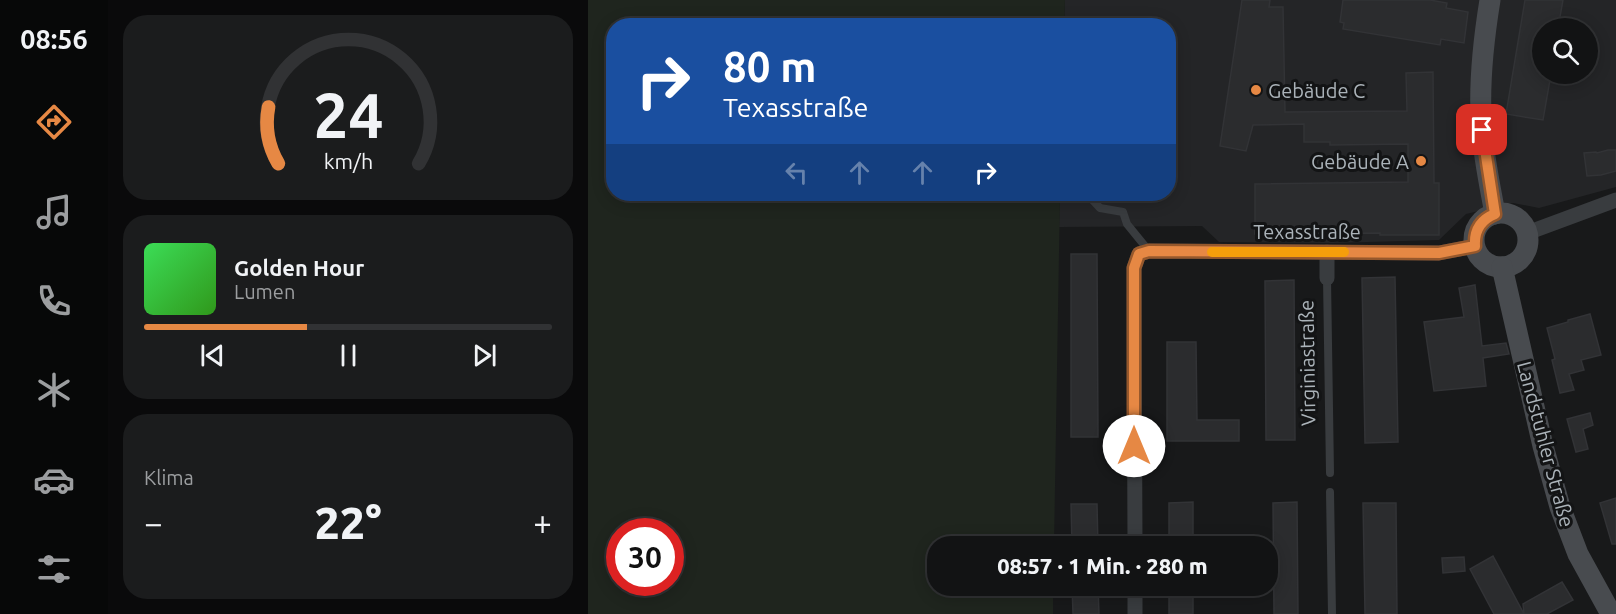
<!DOCTYPE html>
<html lang="de">
<head>
<meta charset="utf-8">
<style>
	body { margin:0; font-family:Ubuntu,sans-serif; background:#1b1c1d; color:#f1f3f6; height:100vh; display:flex; flex-direction:column; font-size:22px; white-space:nowrap }
	* { box-sizing:border-box; margin:0 }
	p { font-size:20px; color:#9c9ea0 }
	.icon { flex:none; width:33px; height:33px; fill:none; stroke:currentColor; stroke-width:2; stroke-linecap:round; stroke-linejoin:round }
	.map { position:relative; flex:1; overflow:hidden }
	.panel { display:flex; flex-direction:column; gap:15px; padding:15px; background:#0a0a0b; width:480px }
	.panel>* { flex:none }
	.banner { position:absolute; left:18px; top:18px; width:570px; height:183px; border-radius:24px; box-shadow:0 3px 15px #0003,0 0 0 2px #313234; background:#1a4fa0; color:#fff; overflow:hidden }
	.tools { position:absolute; left:944px; top:18px; display:grid; gap:12px }
	.tools a { display:grid; place-items:center; width:66px; height:66px; border-radius:50%; background:#121314; box-shadow:0 3px 15px #0003,0 0 0 2px #313234; font-size:30px }
	.speed { position:absolute; left:18px; top:518px; display:flex; gap:12px; font-size:30px; font-weight:700; text-align:center }
	.speed>* { display:grid; place-content:center; width:78px; height:78px; border-radius:50%; background:#121314; box-shadow:0 3px 15px #0003,0 0 0 2px #313234; line-height:1 }
	.speed .limit { border:9px solid #d22; background:#fff; color:#111 }
	.pin { position:absolute; display:grid; place-items:center; width:51px; height:51px; color:#fff; margin:-26px; border-radius:12px; box-shadow:0 3px 9px #0006 }
	.me { position:absolute; width:66px; margin:-33px; rotate:0deg; stroke-linejoin:round; filter:drop-shadow(0 0 4px #0008) }
	.turn { display:flex; align-items:center; gap:21px; height:126px; padding:0 18px; font-size:27px }
	.turn .icon { width:78px; height:78px; stroke-width:2.5 }
	.turn b { display:block; font-size:42px; line-height:51px }
	.lanes { display:flex; align-items:center; height:57px; padding:0 18px; background:#0003; justify-content:center; gap:30px; direction:ltr }
	.lanes .off { opacity:.35 }
	.big { font-size:45px; font-weight:800; line-height:1.1 }
	.panel .widget { flex:1; display:flex; flex-direction:column; justify-content:center; gap:9px; min-width:0; padding:0 21px; border-radius:24px; background:#1b1c1d }
	.panel .dial { align-items:center; gap:0 }
	.dial svg { height:156px; overflow:visible; fill:none; stroke:#313234; stroke-width:7; stroke-linecap:round; text-anchor:middle }
	.dial text { fill:#f1f3f6; stroke:none }
	.song { display:flex; align-items:center; gap:18px }
	.cover { width:72px; height:72px; border-radius:9px; background:linear-gradient(135deg,hsl(130 70% 55%),hsl(110 70% 35%)) }
	.played { height:6px; border-radius:3px; background:linear-gradient(90deg,#e68844 40%,#313234 40%) }
	.keys { display:flex; justify-content:space-around; direction:ltr }
	.heat { display:flex; justify-content:space-between; align-items:center; font-size:33px; direction:ltr }
	.trip { position:absolute; left:339px; top:536px; width:351px; height:60px; border-radius:24px; background:#121314; box-shadow:0 3px 15px #0003,0 0 0 2px #313234; font-weight:800; line-height:60px; text-align:center }
	main { display:flex; flex:1; min-height:0 }
	.tabs { display:flex; flex-direction:column; width:108px; justify-content:space-around; align-items:center; background:#070808; color:#9c9ea0 }
	.tabs .icon { width:42px; height:42px }
	.tabs .current { color:#e68844 }
	.tabs b { font-size:27px; color:#f1f3f6 }
	.map>svg:first-child { display:block }
</style>
</head>
<body>
<main>
<nav class="tabs">
<b>08:56</b>
<svg class="icon current" aria-label="directions" viewBox="0 0 24 24"><path d="M12 3l9 9-9 9-9-9zM9 14v-3h6M13 9l2 2-2 2"/></svg>
<svg class="icon" aria-label="music" viewBox="0 0 24 24"><path d="M9 18V5l10-2v13"/><circle cx="6" cy="18" r="3"/><circle cx="16" cy="16" r="3"/></svg>
<svg class="icon" aria-label="phone" viewBox="0 0 24 24"><path d="M5 4h4l2 5-3 2q2 4 5 5l2-3 5 2v4C11 20 4 13 5 4z"/></svg>
<svg class="icon" aria-label="climate" viewBox="0 0 24 24"><path d="M12 3v18M4 7l16 10M4 17L20 7"/></svg>
<svg class="icon" aria-label="car" viewBox="0 0 24 24"><path d="M5 17H2v-5l4-1 3-4h7l3 4 3 1v5h-3M9 17h6M6 11h13"/><circle cx="7" cy="17" r="2"/><circle cx="17" cy="17" r="2"/></svg>
<svg class="icon" aria-label="filters" viewBox="0 0 24 24"><path d="M4 7h16M4 17h16"/><circle cx="9" cy="7" r="2"/><circle cx="15" cy="17" r="2"/></svg>
</nav>
<section class="panel">
<div class="widget dial"><svg viewBox="0 0 100 80">
<path d="M14 69A42 42 0 1 1 86 69"/>
<path d="M14 69A42 42 0 0 1 9 40" stroke="#e68844"/>
<text x="50" y="56" font-size="32" font-weight="700">24</text>
<text x="50" y="72" font-size="11">km/h</text>
</svg></div>
<div class="widget">
<div class="song"><i class="cover"></i><div><b>Golden Hour</b><p>Lumen</p></div></div>
<div class="played"></div>
<div class="keys"><svg class="icon" aria-label="previous" viewBox="0 0 24 24"><path d="M18 5L8 12l10 7zM5 5v14"/></svg><svg class="icon" aria-label="pause" viewBox="0 0 24 24"><path d="M8 5v14M16 5v14"/></svg><svg class="icon" aria-label="next" viewBox="0 0 24 24"><path d="M6 5l10 7-10 7zM19 5v14"/></svg></div>
</div>
<div class="widget"><p>Klima</p>
<div class="heat"><a>−</a><b class="big">22°</b><a>+</a></div>
</div>
</section>
<div class="map">
<svg width="1028" height="614" viewBox="0 0 1028 614">
	<rect width="100%" height="100%" fill="#18191a"/>
	<path fill="#242527" fill-rule="evenodd" d="M477,0H1028V187L951,208L925,203L878,214L851,240L745,243L631,242L614,226L471,227L472,194H580V26L476,25ZM954,28H999V74H954Z"/>
	<path fill="#1f251e" fill-rule="evenodd" d="M0,0H477L476,25L26,26V194H472L466,546H350V585H465V614H0ZM32,531H82V582H32Z"/>
	<g fill="#2b2c2e" stroke="#323336" stroke-width="1.5">
		<path d="M654,0H682L681,7H695L697,112L819,111L818,73L845,72L846,183H851V235H792V233L667,234V184L820,182V144L742,145V142H716V124L665,125L658,151L632,146Z"/>
		<path d="M755,0H842L859,3L858,8L880,12L876,43L853,39L852,45L755,29L756,23L752,22Z"/>
		<path d="M937,0H975L970,28H954V74H963L955,120L918,114Z"/>
		<path d="M1020,150H1028V171L1013,175L999,176L996,153L1008,152L1009,153Z"/>
		<path d="M483,254H509L510,437H483Z"/>
		<path d="M807,277L810,442L777,443L774,278Z"/>
		<path d="M706,280L707,440H678L677,281Z"/>
		<path d="M887,285L894,346L918,343L921,354L895,358L898,386L846,391L836,322L876,317L871,288Z"/>
		<path d="M1002,314L1013,355L993,360L996,370L981,374L986,390L972,393L964,360L967,359L959,328L980,322V320Z"/>
		<path d="M579,342H608L609,420H651V441H579Z"/>
		<path d="M1002,413L1005,425L995,429L1000,449L988,452L979,419Z"/>
		<path d="M1028,498V544H1024L1012,503Z"/>
		<path d="M605,502V546H581V503Z"/>
		<path d="M709,502L710,614H686L685,503Z"/>
		<path d="M775,503H808L809,614H777Z"/>
		<path d="M483,504H509L510,546H484Z"/>
		<path d="M905,556L936,614H906L882,569Z"/>
		<path d="M876,557L877,571L855,573L854,558Z"/>
		<path d="M974,582L985,600L959,614H936L935,604Z"/>
		<path d="M484,585H510L511,614H485Z"/>
		<rect x="581" y="585" width="24" height="29"/>
	</g>
	<g fill="none" stroke-linecap="round" stroke-linejoin="round">
		<g stroke="#393c3f" stroke-width="8">
			<path d="M499,194L512,208L535,212L539,224L561,251"/>
			<path d="M739,278L742,473"/>
			<path d="M742,492L744,614"/>
		</g>
		<g stroke="#393c3f" stroke-width="15">
			<path d="M939,233L1028,200"/>
			<path d="M739,252V278"/>
			<path d="M547,546L546,268L551,254L561,251L851,253L887,246"/>
			<path d="M547,585V614"/>
		</g>
		<g stroke="#484b4f" stroke-width="21">
			<path d="M902,0C895,43 890,87 894,131C896,159 902,186 907,214"/>
			<circle cx="913" cy="240" r="27"/>
			<path d="M914,267L955,446L972,507L990,554L1023,614"/>
		</g>
	</g>
	<g fill="none" stroke-linecap="round" stroke-linejoin="round">
		<g stroke="#96582c" stroke-width="15">
			<path id="route" d="M546,446V268L551,254L561,251L851,253L887,246C886,231 892,220 907,214L894,130"/>
		</g>
		<use href="#route" stroke="#e68844" stroke-width="10"/>
		<path stroke="#f59e0b" stroke-width="10" d="M624,252H756"/>
	</g>
	<g fill="#e68844" stroke="#131415" stroke-width="2">
		<circle cx="668" cy="90" r="6"/>
		<circle cx="833" cy="161" r="6"/>
	</g>
	<g text-anchor="middle" dominant-baseline="central" stroke-width="6" stroke-linejoin="round" paint-order="stroke">
		<g font-size="20" fill="#abb3b9" stroke="#131415" text-anchor="start">
			<text x="680" y="90">Gebäude C</text>
			<text x="821" y="161" text-anchor="end">Gebäude A</text>
		</g>
		<g font-size="20" fill="#abb3b9" stroke="#131415">
			<text x="719" y="231">Texasstraße</text>
			<text transform="translate(719 363) rotate(-91)">Virginiastraße</text>
			<text transform="translate(958 444) rotate(75)">Landstuhler Straße</text>
		</g>
	</g>
</svg>
<div class="tools">
<a><svg class="icon" aria-label="search" viewBox="0 0 24 24"><circle cx="10" cy="10" r="6"/><path d="M15 15l6 6"/></svg></a>
</div>
<div class="speed"><div class="limit">30</div></div>
<div class="pin" style="left:894px;top:130px;background:#d93025"><svg class="icon" aria-label="arrive" viewBox="0 0 24 24"><path d="M6 21V4h12l-3 4 3 4H6"/></svg></div>
<svg class="me" style="left:546px;top:446px" viewBox="-20 -20 40 40"><circle r="19" fill="#fff"/><path d="M0-13L10 11 0 6-10 11z" fill="#e68844"/></svg>
<div class="trip">08:57 · 1 Min. · 280 m</div>
<div class="banner">
<div class="turn"><svg class="icon" aria-label="right" viewBox="0 0 24 24"><path d="M7 20v-9h11M14 6l5 5-5 5"/></svg><div><b>80 m</b>Texasstraße</div></div>
<div class="lanes"><svg class="icon off" aria-label="left" viewBox="0 0 24 24"><path d="M17 20v-9H6M10 6l-5 5 5 5"/></svg><svg class="icon off" aria-label="ahead" viewBox="0 0 24 24"><path d="M12 20V5M6 11l6-6 6 6"/></svg><svg class="icon off" aria-label="ahead" viewBox="0 0 24 24"><path d="M12 20V5M6 11l6-6 6 6"/></svg><svg class="icon" aria-label="right" viewBox="0 0 24 24"><path d="M7 20v-9h11M14 6l5 5-5 5"/></svg></div>
</div>
</div>
</main>
</body>
</html>
